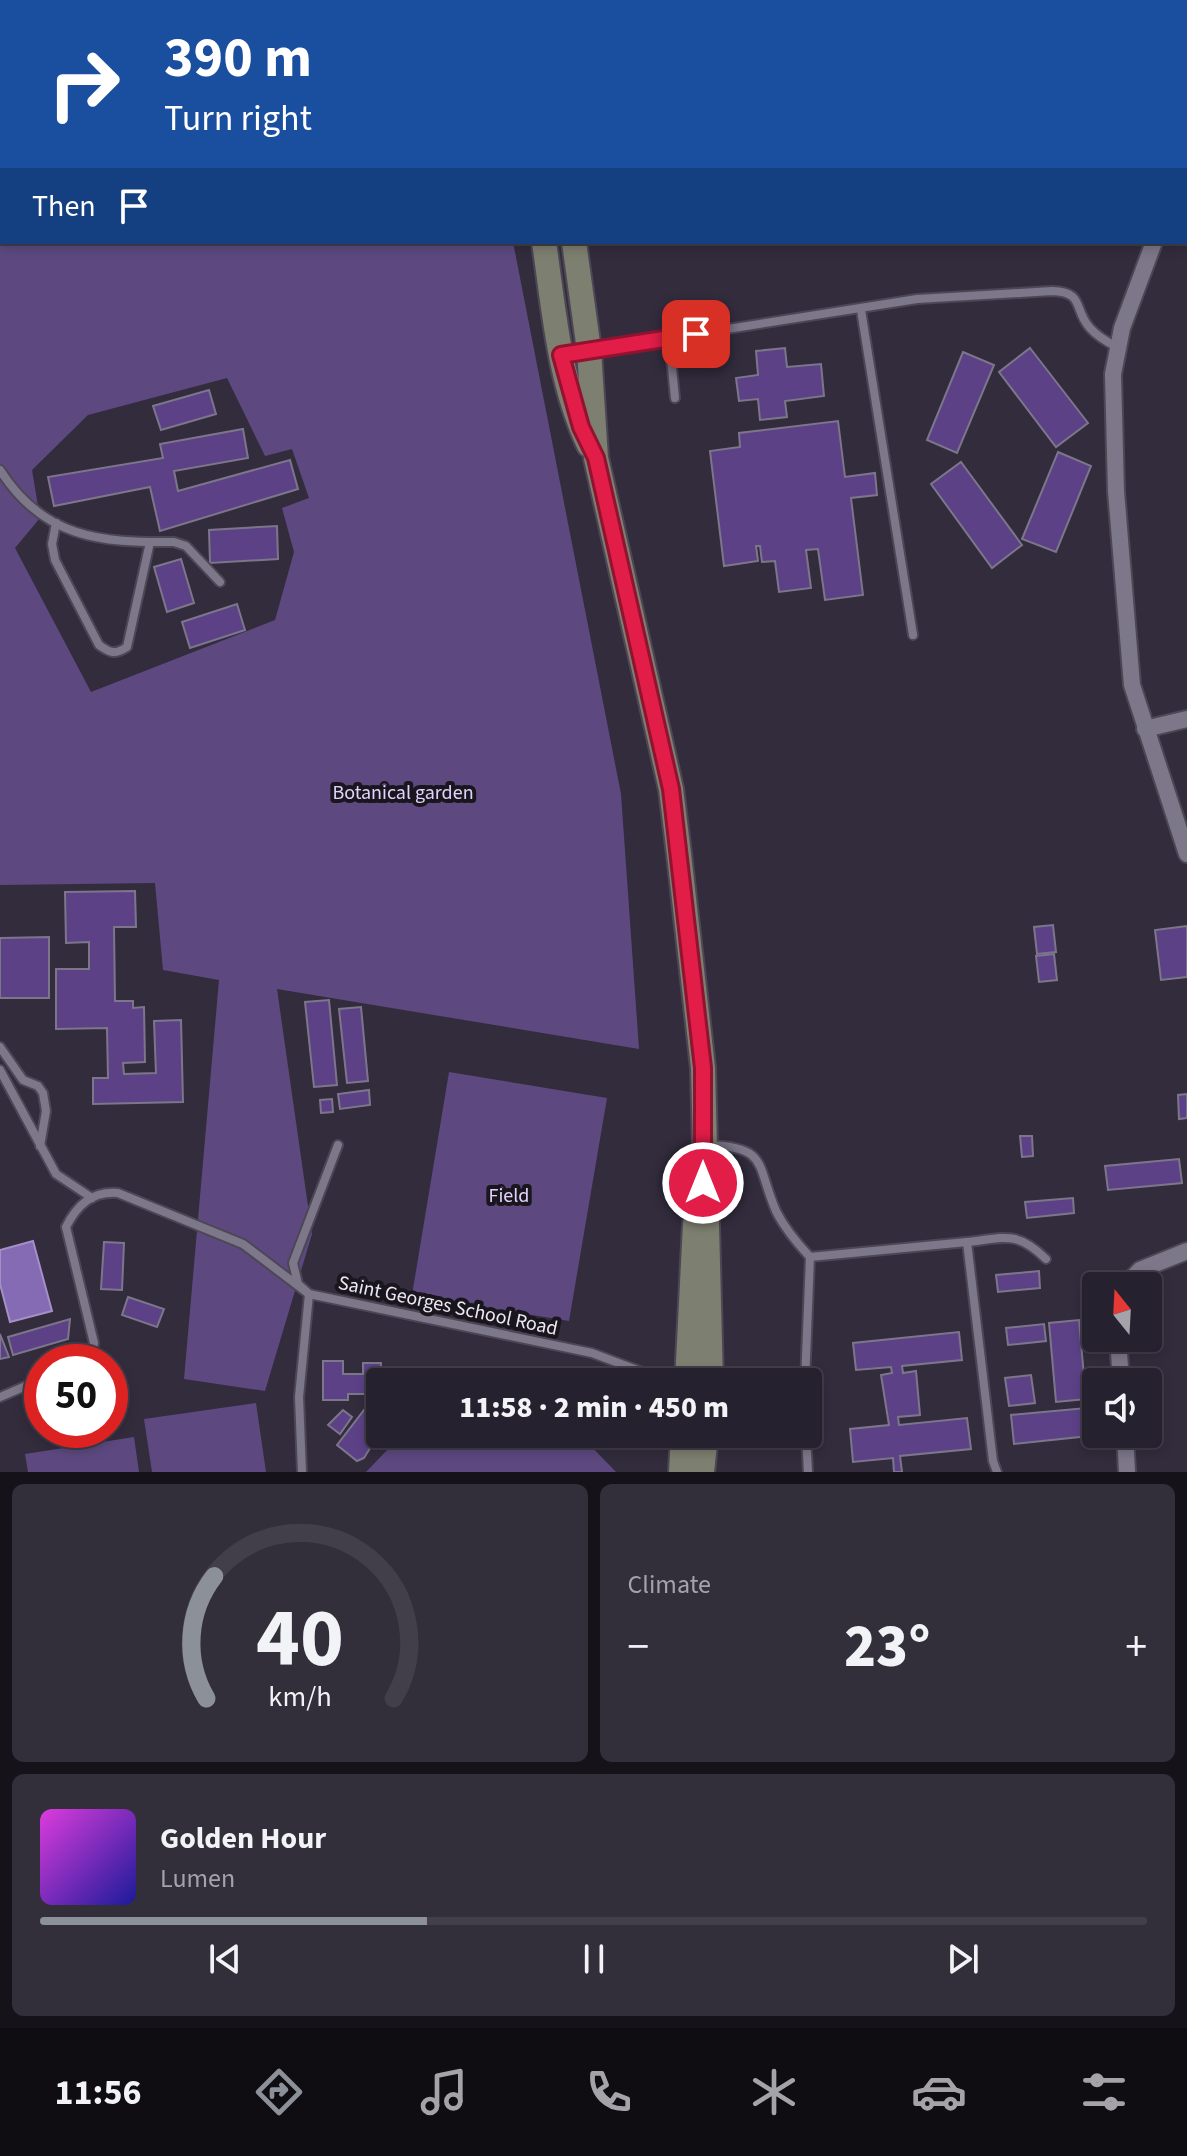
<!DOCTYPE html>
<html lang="en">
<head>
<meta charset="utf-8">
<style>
	body { margin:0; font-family:"Source Sans 3",sans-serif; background:#322e3a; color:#f1f3f6; height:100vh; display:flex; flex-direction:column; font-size:30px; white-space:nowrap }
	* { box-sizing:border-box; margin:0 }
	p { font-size:26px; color:#a4a3aa }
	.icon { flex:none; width:44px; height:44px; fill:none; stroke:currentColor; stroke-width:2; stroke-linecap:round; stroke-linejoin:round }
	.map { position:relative; height:1472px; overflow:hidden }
	.side { display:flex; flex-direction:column; gap:12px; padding:12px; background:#151219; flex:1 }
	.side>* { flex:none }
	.guide { position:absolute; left:0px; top:0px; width:1188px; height:244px; box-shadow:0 4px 12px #0003,0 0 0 2px #423e4a; background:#1a4fa0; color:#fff; overflow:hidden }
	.needle { width:52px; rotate:342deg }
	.tools { position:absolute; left:1082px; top:1272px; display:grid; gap:16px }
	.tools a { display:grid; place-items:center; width:80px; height:80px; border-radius:8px; background:#26212e; box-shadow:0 4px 12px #0003,0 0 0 2px #423e4a; font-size:40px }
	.speed { position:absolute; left:24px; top:1344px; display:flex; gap:16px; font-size:40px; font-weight:700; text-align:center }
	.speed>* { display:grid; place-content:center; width:104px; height:104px; border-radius:50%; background:#26212e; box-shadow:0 4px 12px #0003,0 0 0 2px #423e4a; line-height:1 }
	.speed .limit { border:12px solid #d22; background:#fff; color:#111 }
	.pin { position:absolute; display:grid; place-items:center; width:68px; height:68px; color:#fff; margin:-34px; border-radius:16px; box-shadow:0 4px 12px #0006 }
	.me { position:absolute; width:88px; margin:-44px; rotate:0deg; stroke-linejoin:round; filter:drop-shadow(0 0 6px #0008) }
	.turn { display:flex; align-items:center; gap:28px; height:168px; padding:0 32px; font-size:36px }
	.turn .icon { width:104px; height:104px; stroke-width:2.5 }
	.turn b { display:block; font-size:56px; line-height:68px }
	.then { display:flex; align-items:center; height:76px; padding:0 32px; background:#0003; gap:16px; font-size:30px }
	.big { font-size:60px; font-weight:800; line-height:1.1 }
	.side .tile { flex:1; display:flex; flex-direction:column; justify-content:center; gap:12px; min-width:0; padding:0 28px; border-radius:12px; background:#322e3a }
	.side .dial { align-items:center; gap:0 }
	.dial svg { height:208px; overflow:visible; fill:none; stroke:#423e4a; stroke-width:7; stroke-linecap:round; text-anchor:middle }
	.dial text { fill:#f1f3f6; stroke:none }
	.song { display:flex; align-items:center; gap:24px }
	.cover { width:96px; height:96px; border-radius:12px; background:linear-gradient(135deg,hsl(300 70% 55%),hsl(240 70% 35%)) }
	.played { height:8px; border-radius:4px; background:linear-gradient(90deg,#8c9099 35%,#423e4a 35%) }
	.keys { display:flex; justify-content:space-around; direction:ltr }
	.heat { display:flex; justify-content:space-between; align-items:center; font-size:44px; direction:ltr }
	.side .tiles { flex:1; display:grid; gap:12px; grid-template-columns:1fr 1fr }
	.tile:last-child { grid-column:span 2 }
	.trip { position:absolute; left:366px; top:1368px; width:456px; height:80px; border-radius:8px; background:#26212e; box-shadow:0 4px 12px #0003,0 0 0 2px #423e4a; font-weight:800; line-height:80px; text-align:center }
	.menu { display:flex; height:128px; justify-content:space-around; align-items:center; background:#0f0d12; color:#a4a3aa }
	.menu .icon { width:56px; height:56px }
	.menu .active { color:#8c9099 }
	.menu b { font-size:36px; color:#f1f3f6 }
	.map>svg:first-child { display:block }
</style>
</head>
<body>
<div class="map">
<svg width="1187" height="1472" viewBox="0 0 1187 1472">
	<rect width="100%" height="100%" fill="#322c3d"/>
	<g fill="#5d4980" fill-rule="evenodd">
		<path d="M0,22L2,242H513L621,794L639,1049L277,989L312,1234L265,1391L184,1379L219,980L163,970L155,883L0,885ZM227,378L265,456L292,449L309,498L282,508L294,552L275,620L91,692L15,548L40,518L32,470L88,415Z"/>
		<path d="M449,1072L607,1098L569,1321L412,1295Z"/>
		<path d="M256,1403L266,1472H152L144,1419Z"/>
		<path d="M409,1434H574L587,1442L616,1472H366L392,1445Z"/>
		<path d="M134,1437L139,1472H28L25,1454Z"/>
	</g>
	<path fill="#856ab4" stroke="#a490c7" stroke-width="2" d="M33,1241L52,1311L10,1322L0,1284V1250Z"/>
	<g fill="#5c4187" stroke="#7c768a" stroke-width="2">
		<path d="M785,348L787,367L821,364L824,396L785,401L787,417L760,420L758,399L739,401L736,378L758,375L756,351Z"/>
		<path d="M1030,348L1088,423L1056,447L999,372Z"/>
		<path d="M963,352L994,365L957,453L927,440Z"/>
		<path d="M209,390L216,414L161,430L153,406Z"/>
		<path d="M838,421L845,477L875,473L877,495L851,498L863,595L825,600L818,549L806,550L811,588L779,592L775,561L762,562L760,546H756L758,561L724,566L710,451L740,447L739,433Z"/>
		<path d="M243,429L248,458L174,471L178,491L290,460L298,489L160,531L150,487L54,506L48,477L163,458L160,444Z"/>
		<path d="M1058,452L1091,466L1056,552L1022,539Z"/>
		<path d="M961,462L1022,545L992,568L931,484Z"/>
		<path d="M277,526L278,559L210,563L209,530Z"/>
		<path d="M181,559L194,603L167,612L154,567Z"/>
		<path d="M237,604L245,630L190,648L182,622Z"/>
		<path d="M135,891L136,927H114L115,1001H133V1008L144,1007L145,1062L123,1063L124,1074L156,1073L154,1021L181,1020L183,1102L93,1104V1078H108L107,1028L56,1029V969H89V942L66,943L65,892Z"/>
		<path d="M1053,925L1056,952L1037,954L1034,927Z"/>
		<path d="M1187,926V977L1161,980L1155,930Z"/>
		<path d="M49,937V998H0V938Z"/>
		<path d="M1054,954L1057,980L1039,982L1036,956Z"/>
		<path d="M329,1000L337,1085L314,1087L305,1002Z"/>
		<path d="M361,1007L368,1081L347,1083L339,1009Z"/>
		<path d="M369,1090L370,1105L340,1109L338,1094Z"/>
		<path d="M1187,1094V1118L1179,1119L1178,1095Z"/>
		<path d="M332,1099L333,1112L321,1113L320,1100Z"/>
		<path d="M1020,1136H1032L1033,1156L1022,1157Z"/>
		<path d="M1179,1159L1182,1183L1108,1190L1105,1166Z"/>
		<path d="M1073,1198L1074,1213L1027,1218L1025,1202Z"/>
		<path d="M104,1242L124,1243L122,1290L101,1289Z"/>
		<path d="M1039,1271L1040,1288L998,1292L996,1275Z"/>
		<path d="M128,1297L164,1309L157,1327L122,1315Z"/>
		<path d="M70,1319L68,1339L13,1355L8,1337Z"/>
		<path d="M1079,1320L1086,1399L1056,1402L1049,1323Z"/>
		<path d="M1044,1324L1046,1341L1008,1345L1006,1328Z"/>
		<path d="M959,1332L962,1360L902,1366L903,1373L916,1371L920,1415L898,1417L899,1425L967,1418L971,1449L900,1456L902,1472H894L893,1458L853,1462L850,1429L889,1425L881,1375L892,1373L891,1367L856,1370L853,1343Z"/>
		<path d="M0,1334L9,1357L0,1359Z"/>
		<path d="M323,1361H343V1374H363V1363H381L380,1394H348V1400H323Z"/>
		<path d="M1031,1375L1035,1403L1009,1406L1005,1378Z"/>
		<path d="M371,1401L380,1408V1432L364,1458L357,1461L337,1445Z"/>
		<path d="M1086,1408L1089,1436L1014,1444L1011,1415Z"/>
		<path d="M343,1410L352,1417L340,1434L328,1425Z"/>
	</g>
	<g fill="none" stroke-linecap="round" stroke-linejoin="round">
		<g stroke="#4d4755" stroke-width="12">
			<g id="lane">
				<path d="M861,310L913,635"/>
				<path d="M669,338L675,398"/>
				<path d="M563,355L917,299L1052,291C1085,292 1073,309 1090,328C1098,337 1107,342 1117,347"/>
				<path d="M0,470C43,538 101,543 174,542L186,546L220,582"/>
				<path d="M56,523L52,544L55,560L99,645C110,653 115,655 127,647L150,542"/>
				<path d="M0,1047L23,1080L38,1086L43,1093L46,1111L40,1146"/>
				<path d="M0,1070L56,1174L92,1198"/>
				<path d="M708,1145C769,1147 756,1165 776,1211C785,1229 796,1242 810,1257L967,1242"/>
				<path d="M82,1362L92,1355L94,1343L66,1227C77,1205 92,1191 118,1193L243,1244L309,1294L592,1353L669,1382"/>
				<path d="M805,1382L810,1257"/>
				<path d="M0,1397L42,1379"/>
				<path d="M806,1434L808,1472"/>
				<path d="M302,1472L299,1397L309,1294L298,1284L293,1263L338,1145"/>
				<path d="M997,1472L993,1461L967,1242C1004,1238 1017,1230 1046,1259"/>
			</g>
		</g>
		<g stroke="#4d4755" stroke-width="20">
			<g id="street">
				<path d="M315,0V2"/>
				<path d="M777,2L795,0"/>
				<path d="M1186,157L1187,154"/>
				<path d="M1154,242L1122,328L1113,374L1116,491L1132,685L1187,854"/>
				<path d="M1145,729L1187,719"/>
				<path d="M1125,1286L1140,1270L1187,1251"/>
				<path d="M1118,1338L1121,1382"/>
				<path d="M1125,1434L1127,1472"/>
			</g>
		</g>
		<g stroke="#4d4755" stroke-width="28">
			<g id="secondary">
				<path d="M95,0L120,2"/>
				<path d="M509,0V2"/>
				<path d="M544,0V2"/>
				<path d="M544,242C554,310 559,382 589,445"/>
				<path d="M574,242L589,350L596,458L671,789L679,854L703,1068L711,1382"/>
				<path d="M687,1382L695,1224"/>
				<path d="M681,1472L683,1434"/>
				<path d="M702,1472L706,1434"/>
			</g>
		</g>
		<use href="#lane" stroke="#7d778a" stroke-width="8"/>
		<use href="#street" stroke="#7d778a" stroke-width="16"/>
		<use href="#secondary" stroke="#7d7f70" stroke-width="24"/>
	</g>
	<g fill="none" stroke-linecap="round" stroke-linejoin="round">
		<g stroke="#92132f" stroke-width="20">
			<path id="route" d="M696,334L561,355L581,427L596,458L671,789L703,1068V1183"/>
		</g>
		<use href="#route" stroke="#e11d48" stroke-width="14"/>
	</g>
	<g text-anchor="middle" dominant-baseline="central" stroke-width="8" stroke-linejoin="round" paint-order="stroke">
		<g font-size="20" fill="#e0d3fc" stroke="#19161e">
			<text x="403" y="793">Botanical garden</text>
			<text x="509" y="1196">Field</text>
		</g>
		<g font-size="20" fill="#ede9f4" stroke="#19161e">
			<text transform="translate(448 1306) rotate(12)">Saint Georges School Road</text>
		</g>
	</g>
</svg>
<div class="tools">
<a><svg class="needle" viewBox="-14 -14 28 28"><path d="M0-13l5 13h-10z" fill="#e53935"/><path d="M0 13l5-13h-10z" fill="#a4a3aa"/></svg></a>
<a><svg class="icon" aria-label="sound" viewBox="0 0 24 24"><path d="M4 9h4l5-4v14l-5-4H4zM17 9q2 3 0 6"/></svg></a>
</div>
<div class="speed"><div class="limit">50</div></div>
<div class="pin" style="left:696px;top:334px;background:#d93025"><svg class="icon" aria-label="arrive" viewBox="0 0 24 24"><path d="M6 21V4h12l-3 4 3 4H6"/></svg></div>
<svg class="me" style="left:703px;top:1183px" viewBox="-20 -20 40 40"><circle r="17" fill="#e11d48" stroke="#fff" stroke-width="3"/><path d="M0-11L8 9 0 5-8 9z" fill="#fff"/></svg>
<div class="trip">11:58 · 2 min · 450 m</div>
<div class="guide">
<div class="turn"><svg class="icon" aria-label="right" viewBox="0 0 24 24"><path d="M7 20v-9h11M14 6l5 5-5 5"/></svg><div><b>390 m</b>Turn right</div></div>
<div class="then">Then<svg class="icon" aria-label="arrive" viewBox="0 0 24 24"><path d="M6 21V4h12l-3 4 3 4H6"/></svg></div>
</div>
</div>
<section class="side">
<div class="tiles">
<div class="tile dial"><svg viewBox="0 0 100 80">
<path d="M14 69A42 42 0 1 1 86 69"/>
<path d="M14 69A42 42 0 0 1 17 22" stroke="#8c9099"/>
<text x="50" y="56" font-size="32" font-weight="700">40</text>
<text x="50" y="72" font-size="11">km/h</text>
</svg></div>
<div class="tile"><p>Climate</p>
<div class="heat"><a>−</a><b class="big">23°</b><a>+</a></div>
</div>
<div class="tile">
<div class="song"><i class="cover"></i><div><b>Golden Hour</b><p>Lumen</p></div></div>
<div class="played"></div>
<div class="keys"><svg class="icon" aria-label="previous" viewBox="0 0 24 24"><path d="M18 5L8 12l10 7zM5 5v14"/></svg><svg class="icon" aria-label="pause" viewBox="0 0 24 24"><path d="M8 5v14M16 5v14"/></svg><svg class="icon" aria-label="next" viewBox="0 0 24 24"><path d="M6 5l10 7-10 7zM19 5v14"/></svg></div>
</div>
</div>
</section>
<nav class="menu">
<b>11:56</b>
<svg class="icon active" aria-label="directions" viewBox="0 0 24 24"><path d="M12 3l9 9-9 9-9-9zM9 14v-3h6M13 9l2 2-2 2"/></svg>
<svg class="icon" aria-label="music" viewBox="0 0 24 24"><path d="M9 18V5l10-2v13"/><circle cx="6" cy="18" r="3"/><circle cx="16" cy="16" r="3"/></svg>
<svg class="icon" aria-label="phone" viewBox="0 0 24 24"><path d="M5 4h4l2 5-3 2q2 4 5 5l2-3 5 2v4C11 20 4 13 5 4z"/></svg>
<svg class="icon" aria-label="climate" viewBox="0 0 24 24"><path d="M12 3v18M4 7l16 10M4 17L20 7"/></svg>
<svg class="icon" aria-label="car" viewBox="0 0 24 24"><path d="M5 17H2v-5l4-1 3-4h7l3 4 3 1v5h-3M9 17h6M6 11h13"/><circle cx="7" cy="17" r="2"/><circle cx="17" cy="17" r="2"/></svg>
<svg class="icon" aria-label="filters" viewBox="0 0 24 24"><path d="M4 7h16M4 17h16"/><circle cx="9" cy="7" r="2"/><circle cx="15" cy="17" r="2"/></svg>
</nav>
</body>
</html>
